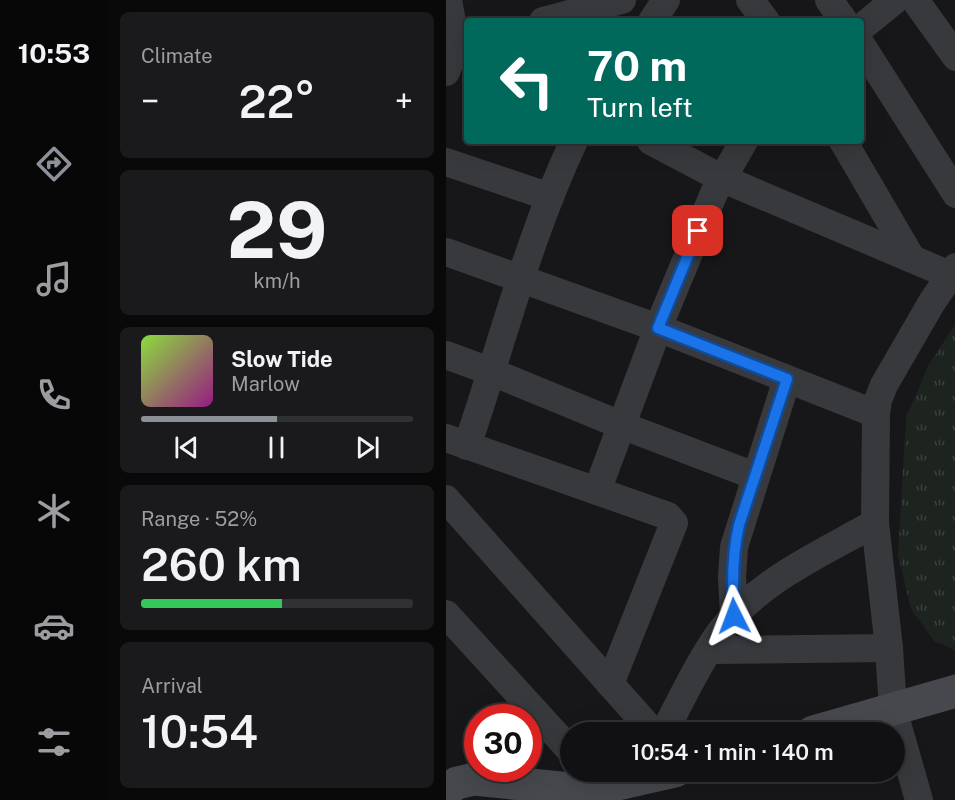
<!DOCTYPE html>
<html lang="en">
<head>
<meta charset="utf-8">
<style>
	body { margin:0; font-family:"Public Sans",sans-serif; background:#1a1a1c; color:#f1f3f6; height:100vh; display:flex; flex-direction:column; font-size:22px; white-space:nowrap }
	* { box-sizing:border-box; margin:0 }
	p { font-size:20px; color:#9c9da0 }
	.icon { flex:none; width:33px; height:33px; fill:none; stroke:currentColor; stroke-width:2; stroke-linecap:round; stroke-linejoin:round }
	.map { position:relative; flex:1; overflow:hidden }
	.side { display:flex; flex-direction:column; gap:12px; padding:12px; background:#09090a; width:338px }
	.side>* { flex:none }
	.top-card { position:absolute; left:18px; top:18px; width:400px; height:126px; border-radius:6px; box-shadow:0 6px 24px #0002,0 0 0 2px #303133; background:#00695c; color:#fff; overflow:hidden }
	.speed { position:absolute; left:18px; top:704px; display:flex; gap:12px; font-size:30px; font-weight:700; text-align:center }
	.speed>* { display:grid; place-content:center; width:78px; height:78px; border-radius:50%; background:#111113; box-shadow:0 6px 24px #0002,0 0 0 2px #303133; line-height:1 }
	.speed .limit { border:9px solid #d22; background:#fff; color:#111 }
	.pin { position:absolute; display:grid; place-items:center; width:51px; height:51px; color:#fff; margin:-26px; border-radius:12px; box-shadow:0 3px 9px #0006 }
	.me { position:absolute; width:66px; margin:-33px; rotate:357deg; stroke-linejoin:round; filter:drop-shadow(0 0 4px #0008) }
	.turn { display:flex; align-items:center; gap:21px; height:126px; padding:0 24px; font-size:27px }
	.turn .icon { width:78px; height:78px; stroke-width:2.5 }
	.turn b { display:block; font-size:42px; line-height:51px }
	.big { font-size:45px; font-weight:600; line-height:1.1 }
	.side .tile { flex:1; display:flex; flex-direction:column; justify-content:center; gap:9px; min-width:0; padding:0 21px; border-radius:9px; background:#1a1a1c }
	.side .dial { align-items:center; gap:0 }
	.dial b { font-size:78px; line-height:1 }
	.song { display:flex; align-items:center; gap:18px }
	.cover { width:72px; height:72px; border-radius:9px; background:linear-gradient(135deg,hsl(90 70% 55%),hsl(310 70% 35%)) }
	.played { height:6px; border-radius:3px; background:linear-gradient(90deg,#8c9099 50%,#303133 50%) }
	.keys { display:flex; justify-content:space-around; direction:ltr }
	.heat { display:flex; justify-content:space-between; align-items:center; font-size:33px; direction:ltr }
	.charge { height:9px; border-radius:4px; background:linear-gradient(90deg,#34c759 52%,#303133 0) }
	.trip { position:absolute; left:114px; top:722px; width:345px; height:60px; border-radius:30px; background:#111113; box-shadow:0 6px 24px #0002,0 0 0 2px #303133; font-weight:600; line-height:60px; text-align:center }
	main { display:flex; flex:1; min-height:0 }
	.menu { display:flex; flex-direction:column; width:108px; justify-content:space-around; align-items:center; background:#070708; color:#9c9da0 }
	.menu .icon { width:42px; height:42px }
	.menu .selected { color:#8c9099 }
	.menu b { font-size:27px; color:#f1f3f6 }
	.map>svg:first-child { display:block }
</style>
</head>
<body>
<main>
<nav class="menu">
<b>10:53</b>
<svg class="icon selected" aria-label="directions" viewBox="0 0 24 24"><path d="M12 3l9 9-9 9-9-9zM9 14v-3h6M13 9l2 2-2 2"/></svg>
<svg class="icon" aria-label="music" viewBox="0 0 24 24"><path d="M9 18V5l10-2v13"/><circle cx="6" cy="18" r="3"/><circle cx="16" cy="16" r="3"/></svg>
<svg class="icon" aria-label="phone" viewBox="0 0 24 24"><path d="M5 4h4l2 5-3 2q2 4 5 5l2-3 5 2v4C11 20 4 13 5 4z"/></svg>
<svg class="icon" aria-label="climate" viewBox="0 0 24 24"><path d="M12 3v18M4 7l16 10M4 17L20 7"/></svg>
<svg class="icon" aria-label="car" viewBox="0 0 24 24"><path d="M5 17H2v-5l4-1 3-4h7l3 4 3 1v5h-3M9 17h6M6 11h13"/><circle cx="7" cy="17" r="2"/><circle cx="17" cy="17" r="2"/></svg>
<svg class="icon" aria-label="filters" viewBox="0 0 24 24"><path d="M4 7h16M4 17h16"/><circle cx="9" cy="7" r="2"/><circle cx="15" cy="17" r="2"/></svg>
</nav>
<section class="side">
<div class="tile"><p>Climate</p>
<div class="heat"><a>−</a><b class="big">22°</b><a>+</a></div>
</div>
<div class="tile dial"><b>29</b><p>km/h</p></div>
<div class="tile">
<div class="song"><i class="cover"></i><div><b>Slow Tide</b><p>Marlow</p></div></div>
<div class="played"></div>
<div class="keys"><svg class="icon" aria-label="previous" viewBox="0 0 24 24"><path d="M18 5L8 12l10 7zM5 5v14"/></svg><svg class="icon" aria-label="pause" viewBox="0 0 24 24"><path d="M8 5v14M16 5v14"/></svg><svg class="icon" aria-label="next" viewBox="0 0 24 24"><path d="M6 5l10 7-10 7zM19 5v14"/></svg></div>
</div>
<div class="tile"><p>Range · 52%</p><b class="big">260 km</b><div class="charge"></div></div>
<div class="tile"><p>Arrival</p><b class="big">10:54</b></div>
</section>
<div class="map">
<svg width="510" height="800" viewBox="0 0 510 800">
	<defs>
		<pattern id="park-tufts" width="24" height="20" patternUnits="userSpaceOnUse" patternTransform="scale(1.5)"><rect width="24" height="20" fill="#1d231e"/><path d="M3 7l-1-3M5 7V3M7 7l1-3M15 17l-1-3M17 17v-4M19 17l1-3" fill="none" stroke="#3b403d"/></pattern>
	</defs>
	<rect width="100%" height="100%" fill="#171719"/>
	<path fill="url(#park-tufts)" d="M509,325V650L488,641L465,609L452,555L460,418L482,366Z"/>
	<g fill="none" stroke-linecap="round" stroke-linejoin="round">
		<g stroke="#38393d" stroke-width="28">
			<path d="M304,0L320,21"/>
			<path d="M383,0L398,21"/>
			<path d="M469,0L510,57"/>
			<path d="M97,21L176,0"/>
			<path d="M206,21L220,0"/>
			<path d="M416,27L449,0"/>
			<path d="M416,46L510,194"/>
			<path d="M0,72L10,44L2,0"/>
			<path d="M205,141L275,178L504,275"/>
			<path d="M397,141L466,259"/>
			<path d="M0,162L104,197"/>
			<path d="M0,252L212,328L430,414"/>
			<path d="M0,355L46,372L175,425L309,476"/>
			<path d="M0,438L205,510L222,516L228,523L164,684"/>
			<path d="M21,446C56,344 82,238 128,141"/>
			<path d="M151,491L212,328L268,193L298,141"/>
			<path d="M0,499L207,732"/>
			<path d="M0,614L124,750"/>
			<path d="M288,616L286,577L288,547L341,379"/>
			<path d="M264,650L443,648"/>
			<path d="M218,732C236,699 253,661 275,631C313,580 375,554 429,523"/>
			<path d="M473,800L447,709L443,648L429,523L430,414L432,400L438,385L486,302L510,267"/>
		</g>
		<g stroke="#46484d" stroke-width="33">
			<path d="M367,732L510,691"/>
			<path d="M0,790L11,783L28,779L124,789L145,790L229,771"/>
		</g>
	</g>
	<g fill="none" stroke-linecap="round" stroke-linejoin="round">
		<g stroke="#114b97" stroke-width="15">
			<path id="route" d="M252,231L212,328L341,379L293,525C286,555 286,584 288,616"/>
		</g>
		<use href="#route" stroke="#1a73e8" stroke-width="10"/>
	</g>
</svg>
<div class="speed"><div class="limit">30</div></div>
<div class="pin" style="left:252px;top:231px;background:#d93025"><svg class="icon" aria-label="arrive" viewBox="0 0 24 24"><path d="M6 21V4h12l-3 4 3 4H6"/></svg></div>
<svg class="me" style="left:288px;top:616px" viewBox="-20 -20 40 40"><path d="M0-17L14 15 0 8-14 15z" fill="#1a73e8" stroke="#fff" stroke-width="4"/></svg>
<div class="trip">10:54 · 1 min · 140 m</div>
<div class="top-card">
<div class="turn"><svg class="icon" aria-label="left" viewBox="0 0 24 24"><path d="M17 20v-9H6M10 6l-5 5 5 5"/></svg><div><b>70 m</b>Turn left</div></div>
</div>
</div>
</main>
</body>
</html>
